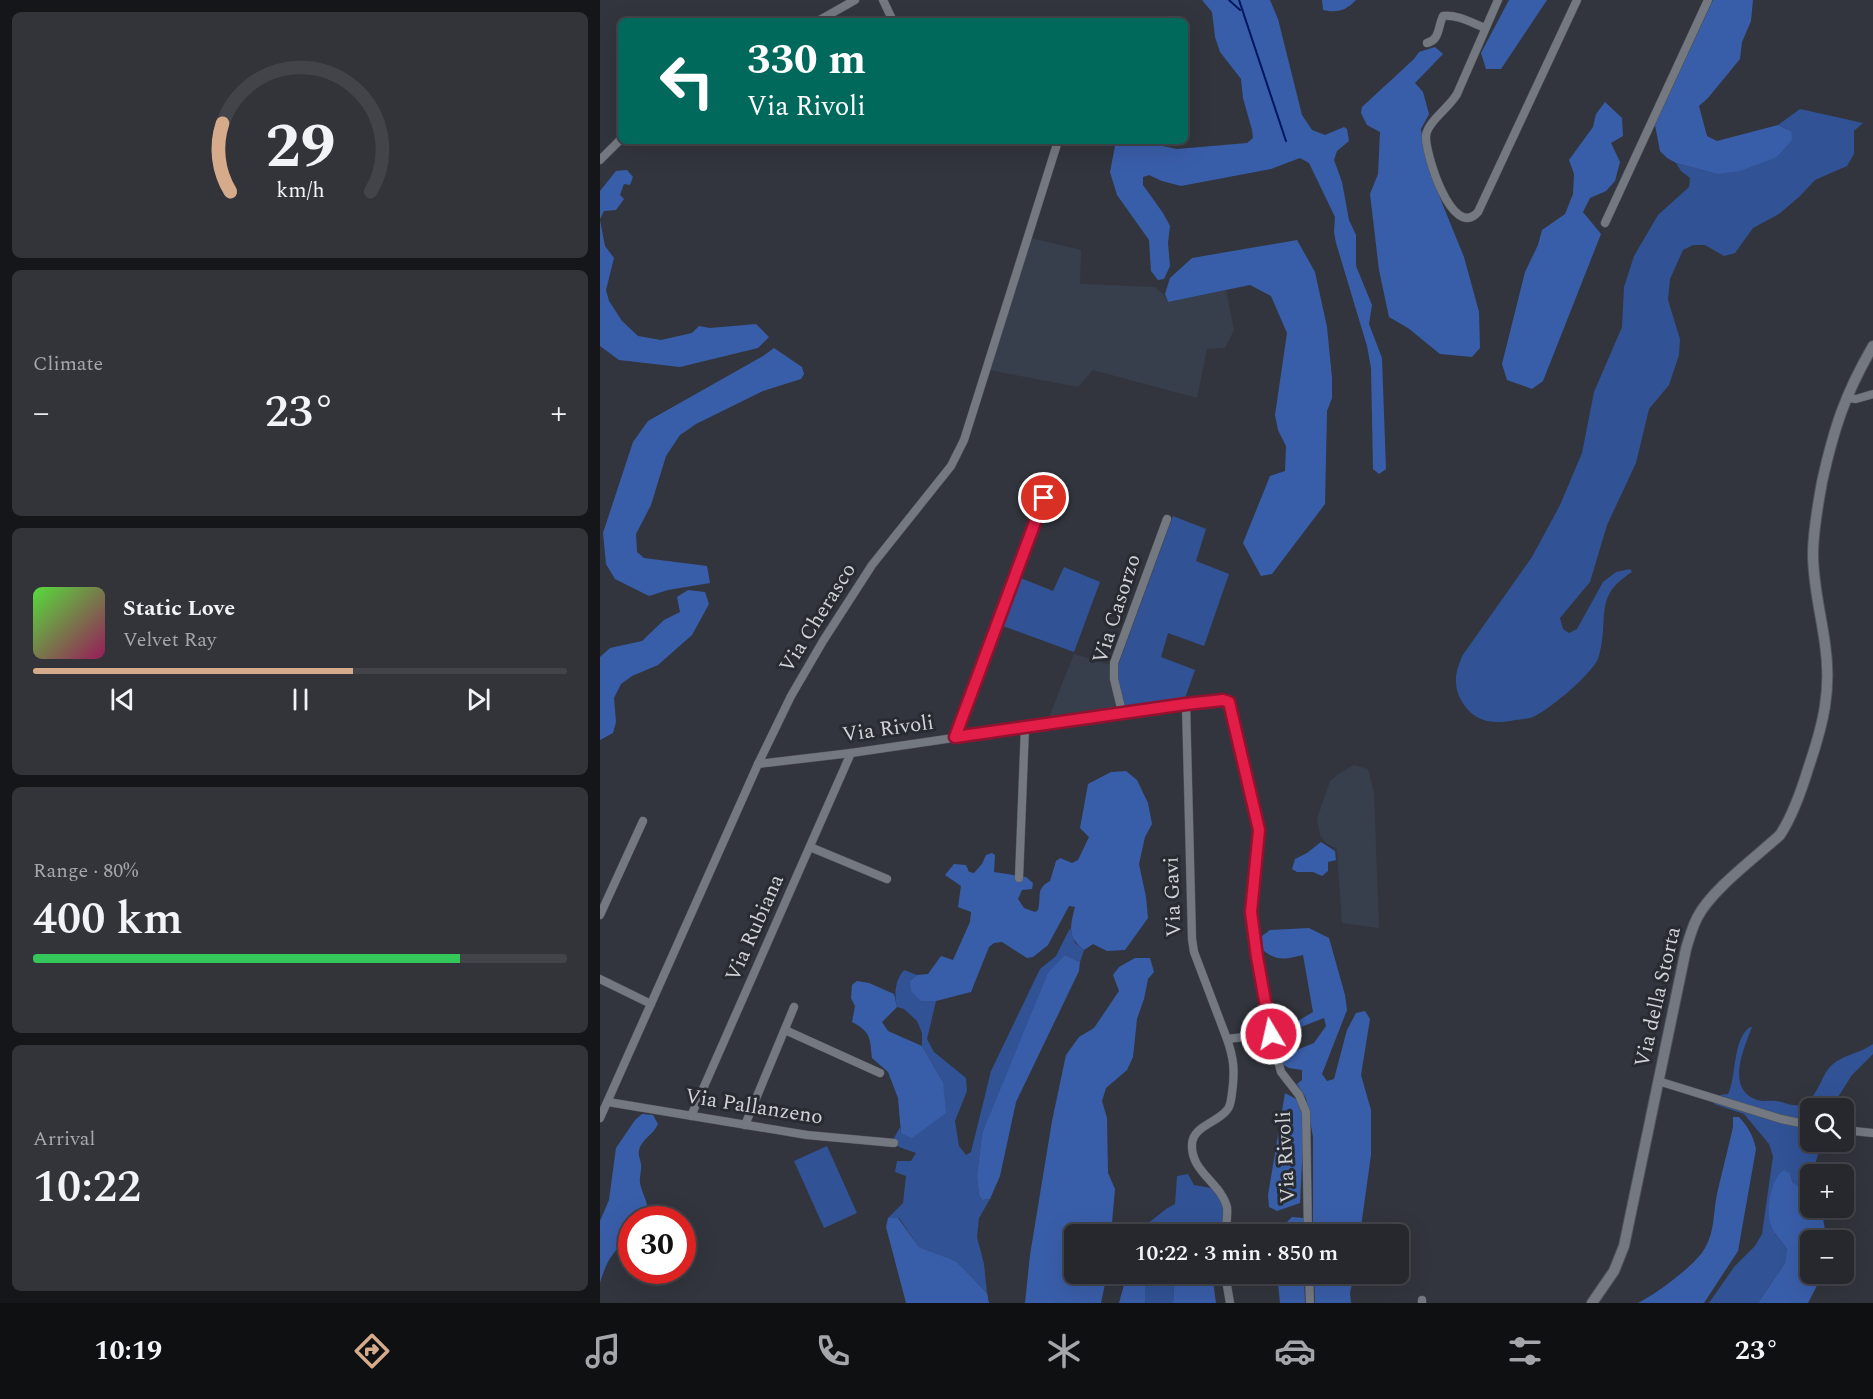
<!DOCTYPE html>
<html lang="en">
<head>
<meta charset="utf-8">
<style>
	body { margin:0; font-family:Spectral,serif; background:#32343a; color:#f1f3f6; height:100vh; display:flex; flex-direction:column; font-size:22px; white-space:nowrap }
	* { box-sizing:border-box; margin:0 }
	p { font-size:20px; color:#a4a6aa }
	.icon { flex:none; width:33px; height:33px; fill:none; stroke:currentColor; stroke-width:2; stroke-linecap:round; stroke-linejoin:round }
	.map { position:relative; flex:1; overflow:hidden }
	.details { display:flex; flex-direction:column; gap:12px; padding:12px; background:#151619; width:600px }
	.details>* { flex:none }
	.banner { position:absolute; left:18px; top:18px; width:570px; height:126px; border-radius:9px; box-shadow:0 6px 24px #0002,0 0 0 2px #42444a; background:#00695c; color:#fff; overflow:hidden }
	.buttons { position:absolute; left:1200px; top:1098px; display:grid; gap:12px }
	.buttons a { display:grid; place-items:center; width:54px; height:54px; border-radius:9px; background:#26282e; box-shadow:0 6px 24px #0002,0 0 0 2px #42444a; font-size:30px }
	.speed { position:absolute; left:18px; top:1206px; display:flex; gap:12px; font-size:30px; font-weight:700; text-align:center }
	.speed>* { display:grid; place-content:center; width:78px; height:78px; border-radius:50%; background:#26282e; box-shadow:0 6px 24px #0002,0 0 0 2px #42444a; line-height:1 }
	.speed .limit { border:9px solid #d22; background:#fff; color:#111 }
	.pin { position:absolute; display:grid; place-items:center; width:51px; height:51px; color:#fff; margin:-26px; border:3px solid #fff; border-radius:50%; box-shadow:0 2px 6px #0007 }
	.me { position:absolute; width:66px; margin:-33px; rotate:351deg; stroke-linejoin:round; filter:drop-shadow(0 0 4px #0008) }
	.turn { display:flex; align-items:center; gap:21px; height:126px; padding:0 30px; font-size:27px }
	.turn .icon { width:78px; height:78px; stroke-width:2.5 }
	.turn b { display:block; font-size:42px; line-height:51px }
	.big { font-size:45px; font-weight:600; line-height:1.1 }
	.details .tile { flex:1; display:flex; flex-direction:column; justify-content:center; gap:9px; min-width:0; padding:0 21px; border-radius:9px; background:#32343a }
	.details .dial { align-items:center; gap:0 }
	.dial svg { height:156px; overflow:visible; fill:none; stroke:#42444a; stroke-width:7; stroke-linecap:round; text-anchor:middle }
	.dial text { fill:#f1f3f6; stroke:none }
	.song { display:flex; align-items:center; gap:18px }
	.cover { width:72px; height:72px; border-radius:9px; background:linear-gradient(135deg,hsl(110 70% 55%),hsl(330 70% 35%)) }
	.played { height:6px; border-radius:3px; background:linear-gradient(90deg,#d6ab8b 60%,#42444a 60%) }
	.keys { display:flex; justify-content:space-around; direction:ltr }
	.heat { display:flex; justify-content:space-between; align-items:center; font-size:33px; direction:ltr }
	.charge { height:9px; border-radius:4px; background:linear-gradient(90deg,#34c759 80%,#42444a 0) }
	.trip { position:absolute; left:464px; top:1224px; width:345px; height:60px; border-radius:9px; background:#26282e; box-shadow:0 6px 24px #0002,0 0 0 2px #42444a; font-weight:600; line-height:60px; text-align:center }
	.menu { display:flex; height:96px; justify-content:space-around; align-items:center; background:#0f1012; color:#a4a6aa }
	.menu .icon { width:42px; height:42px }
	.menu .on { color:#d6ab8b }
	.menu b { font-size:27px; color:#f1f3f6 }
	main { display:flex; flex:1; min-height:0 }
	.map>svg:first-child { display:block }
</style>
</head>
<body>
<main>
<section class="details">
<div class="tile dial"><svg viewBox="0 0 100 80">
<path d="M14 69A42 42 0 1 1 86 69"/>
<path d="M14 69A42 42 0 0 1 10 34" stroke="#d6ab8b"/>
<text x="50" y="56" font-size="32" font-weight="700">29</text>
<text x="50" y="72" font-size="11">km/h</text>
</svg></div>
<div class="tile"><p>Climate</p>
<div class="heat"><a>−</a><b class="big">23°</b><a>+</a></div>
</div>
<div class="tile">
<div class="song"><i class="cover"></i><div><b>Static Love</b><p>Velvet Ray</p></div></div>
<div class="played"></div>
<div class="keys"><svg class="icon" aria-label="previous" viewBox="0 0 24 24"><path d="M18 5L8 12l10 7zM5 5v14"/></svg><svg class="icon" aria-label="pause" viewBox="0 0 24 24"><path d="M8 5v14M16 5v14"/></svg><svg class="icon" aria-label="next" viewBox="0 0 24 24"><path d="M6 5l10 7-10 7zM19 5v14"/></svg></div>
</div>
<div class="tile"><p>Range · 80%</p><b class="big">400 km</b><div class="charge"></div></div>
<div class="tile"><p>Arrival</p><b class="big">10:22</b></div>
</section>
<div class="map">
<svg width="1273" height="1303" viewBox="0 0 1273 1303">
	<rect width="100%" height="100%" fill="#32353d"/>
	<g fill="#383f4c">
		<path d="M431,238L481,250L480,284L554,287L563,294L568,302L626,290L634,330L625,348L607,349L597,398L493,370L478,387L389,370Z"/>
		<path d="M474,654L510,665L518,710L448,720Z"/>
		<path d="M754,765L768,769L774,793L779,928L742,923L737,849L726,843L720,835L717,819L730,781L739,774Z"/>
	</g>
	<g fill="#315295">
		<path d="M1200,109L1263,123L1254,131V154L1247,166L1215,180L1200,196L1179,214L1153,228L1135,253L1124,256L1105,245H1093L1083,250L1070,279L1068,300L1080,339L1079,355L1069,385L1049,409L1036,463L1007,525L990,582L960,618L963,629L969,633L977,629L1003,582L1016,572L1030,569L1032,572C992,597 1010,618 999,656C995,672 949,710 933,717C928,719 921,719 915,720C892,725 873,722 861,700C858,695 856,688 856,683C855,673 859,665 862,656L932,557L960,505L982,453L994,392L1022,327L1024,287L1034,256L1058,215L1089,187L1090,178L1081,171L1076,163L1117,174L1191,131L1178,125Z"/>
		<path d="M573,516L606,529L596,561L629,574L604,646L568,633L561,657L595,670L584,701L525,708L516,671Z"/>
		<path d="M464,567L500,582L474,652L400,625L418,577L453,591Z"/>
		<path d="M470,928L475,943L484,950L480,962L465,955L382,1134L377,1176L379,1195L382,1200L390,1199L379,1218L377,1237L384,1264L387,1293L356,1261L319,1247L299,1218H288L303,1203L306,1176L295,1172L297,1161H311L316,1153L299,1147L293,1140L300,1127L301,1133L343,1082L322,1046V1033L317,1021L304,1009L297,1007C294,994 295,980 304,970L317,975L310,981L321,1001H336L327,1039L334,1052L366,1078L367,1091L355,1121L359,1146L366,1155L371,1152L391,1071L440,969L456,956Z"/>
		<path d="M1150,1027H1152C1144,1048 1125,1089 1157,1100C1163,1102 1169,1100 1176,1101C1184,1102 1194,1108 1202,1104C1217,1099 1220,1079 1229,1068C1240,1055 1259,1054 1273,1044V1054L1252,1075L1233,1105V1108H1210V1121L1171,1113L1119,1095L1128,1094C1137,1076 1132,1040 1150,1027Z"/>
		<path d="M1115,1101L1197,1125L1203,1129L1210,1128V1142H1222L1216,1161L1217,1174H1210V1202L1193,1183L1190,1174L1175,1234L1187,1249L1185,1263L1158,1303H1109L1134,1267L1155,1246L1162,1234L1173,1156L1169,1144L1144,1114L1114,1104Z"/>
		<path d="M227,1146L257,1213L224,1228L194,1161Z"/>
		<path d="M588,1174L594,1185L611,1188L624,1204L623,1234H604L602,1229L585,1228L580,1234H545L542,1228L566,1209L575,1204L577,1176Z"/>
		<path d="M545,1274H575L573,1303H545Z"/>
	</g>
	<g fill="#395ea9">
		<path d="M602,0H670L678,19L702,115L712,130L725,135L744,127L747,129L749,141L737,151L734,160L742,182L749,220L756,235V266L772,305L769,324L782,358L786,469L779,474L773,469L771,368L767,346L736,243L734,232L735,217L709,163L700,158L671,169L581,186L562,181L549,175L543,177V185L563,213L570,226L568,243L570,266L564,279L558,280L551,271L549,240L517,195L510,172L516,141H538L577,149L647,143L653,138L652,130L643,98L641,79L620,52L615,37L612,12Z"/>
		<path d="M722,0H756C745,11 738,13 723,10Z"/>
		<path d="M909,0H947L901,69H886L881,53Z"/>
		<path d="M1113,0H1153L1151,21L1142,42L1140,59L1108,98L1099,106L1107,136L1117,141L1178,125L1191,131L1192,140L1177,157L1140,171L1117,174L1076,163L1067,158L1060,151L1055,125Z"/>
		<path d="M835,47L843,54L815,83L823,92L829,114L821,129L824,151L842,203L864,257L879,312L880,348L872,357L840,354L808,328L789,317L779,270L770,194L778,174L780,132L767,125L761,113L762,107L814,59L819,52Z"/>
		<path d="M1005,102L1022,118L1023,136L1011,143L1020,162L1015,181L1006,191L990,198L983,212L1001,234L943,381L932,389L907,380L902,364L925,272L938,245L942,230L965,214L973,194L974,174L969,160L993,127L996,114Z"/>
		<path d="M27,170L33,177L30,185L24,184L20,195L24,199L16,210L4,211L0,219V191L16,171Z"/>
		<path d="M0,220L5,246L14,258L6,290L9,301L22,321L38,336L61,340L92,333L99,326L110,328L156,324L169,337L158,348L80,367L19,360L0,346Z"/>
		<path d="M697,240L715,272L727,327L732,378V398L727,411L725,504L672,574L661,576L643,543L670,476L685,471L686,446L678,430L675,415L687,333L671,296L650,285L568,302L565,294L570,278L592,258Z"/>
		<path d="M174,348L202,367L204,374L201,379L163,391L96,424L80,435L66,456L51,505L36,534L37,552L44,558L107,566L110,583L68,590L49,596L15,579L6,564L3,533L33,442L48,421L163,356Z"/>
		<path d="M88,590L105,592L109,604L92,635L58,665L32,676L21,684L14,698L16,722L13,733L0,740V657L10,648L42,641L64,620L80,612L77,597Z"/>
		<path d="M526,771L537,780L548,803L552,824L545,837L539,864L546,897L548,918L525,950L507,951L493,944L484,950C467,937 470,926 475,907L469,906L448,945L433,957L427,958L402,942L394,943L389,947L371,992L336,1001H321L311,991L310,981L317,975L328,974L341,956L353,960L370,922L371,912L358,907L361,886L345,875L354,864L366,865L369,872L374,873L382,864L386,855L392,853L395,855L394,872L426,877L433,883L432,889L422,890L418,899L424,908L435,912L438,910C442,896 435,889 450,881L456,861L460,858L472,863L478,860L489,837L480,828L488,784L511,772Z"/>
		<path d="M721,842L735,851L736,860L728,862V871L722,876L713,872H697L692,869L695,859L707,853Z"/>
		<path d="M709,928L729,938L745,995L747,1010L722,1074L727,1081L734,1079L747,1030L756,1013L765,1011L770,1019L761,1075L771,1110V1155L760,1234H713V1137L706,1098L697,1084L702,1080V1070L689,1068L682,1064L675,1039L685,1037L691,1049L694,1051L714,1043L726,1026L724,1018L688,1032L686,1028L713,1012L703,955C686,959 677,962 663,950L662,936L670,930Z"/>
		<path d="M465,955L480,962L479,971L416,1102L400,1176L390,1199L382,1200L379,1195L377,1176L382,1134L448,973Z"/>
		<path d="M535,958H550L554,972L548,979L544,999L537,1019L533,1057L527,1070L506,1088L502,1101L507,1118L508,1173L515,1189L511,1234H474V1274H507L501,1303H425L430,1255L452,1121L466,1055L479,1037L494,1028L519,991L513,975L519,967Z"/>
		<path d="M257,981L269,983L294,994L297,1007L282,1022L288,1031L322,1046L343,1082L346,1113L312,1138L301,1133L298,1098L288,1072L272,1058C270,1038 271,1032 252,1022L255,1006L251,998L252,985Z"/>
		<path d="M685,1093L696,1099L701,1107L704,1123L700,1203L677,1211L669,1207L668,1195Z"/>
		<path d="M42,1114L53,1115L58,1124C54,1134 41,1140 39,1150C38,1155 40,1159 41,1164C42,1170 39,1177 40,1183C42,1195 52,1207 46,1219L32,1220L31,1235C13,1252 7,1259 0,1283V1221L9,1200L16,1148L35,1120Z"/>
		<path d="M1133,1117H1139C1148,1127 1153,1135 1156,1149L1138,1251L1104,1303H1038C1056,1294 1096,1265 1105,1248C1115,1231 1113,1213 1117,1194C1122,1172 1128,1149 1133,1127Z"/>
		<path d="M1184,1170L1190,1174L1193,1183C1201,1187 1210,1199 1210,1208H1221L1227,1240H1210V1274H1223L1208,1303H1158L1185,1263L1187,1249C1181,1241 1174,1234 1171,1225C1165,1210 1171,1178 1184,1170Z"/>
		<path d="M692,1217L704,1218V1234H675Z"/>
		<path d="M288,1218H298L319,1247L356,1261L387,1293L389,1303H306L286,1227Z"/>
		<path d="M527,1274H545V1303H519Z"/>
		<path d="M575,1274H612L616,1303H573Z"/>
		<path d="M677,1274H704L705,1303H680Z"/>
		<path d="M714,1274H754L750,1293L751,1303H715Z"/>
	</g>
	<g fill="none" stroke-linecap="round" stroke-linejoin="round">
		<g stroke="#00185f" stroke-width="2">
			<path d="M629,0L640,10"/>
			<path d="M639,0L686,141"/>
		</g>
		<g stroke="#505359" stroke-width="9">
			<g id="minor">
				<path d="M283,0L293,21"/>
				<path d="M898,0L857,94C850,107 827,122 826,136C825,153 852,241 878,212L977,0"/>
				<path d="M218,21L255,0"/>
				<path d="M827,43C840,40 838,26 843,16C857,14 872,23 885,28"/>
				<path d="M0,160L21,139"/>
				<path d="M1005,223L1108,0"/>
				<path d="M1246,398L1256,399L1273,394"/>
				<path d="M586,704L592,939L594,952L627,1039L671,1034"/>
				<path d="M522,712L514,679V663L567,519"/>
				<path d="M355,737L450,482"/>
				<path d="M158,764L251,753L586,704L623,700L629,702L659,830L651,912L657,957L671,1034L681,1072L699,1095L706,1112L708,1234"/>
				<path d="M210,847L287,879"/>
				<path d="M419,878L425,727"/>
				<path d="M0,915L43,821"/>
				<path d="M0,979L51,1004"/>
				<path d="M185,1030L280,1073"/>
				<path d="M1058,1081L1181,1119L1210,1125"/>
				<path d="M8,1102L207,1135L294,1143"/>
				<path d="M91,1116L251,753"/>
				<path d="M0,1118L158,764L191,696L223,641L272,565L351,466L364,440L458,141"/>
				<path d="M145,1125L194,1007"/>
				<path d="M1244,1130L1273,1133"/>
				<path d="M625,1234C626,1226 628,1216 627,1207C621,1183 590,1171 592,1144C593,1126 617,1123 627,1110C631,1106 631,1099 632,1093C635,1071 634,1059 627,1039"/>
				<path d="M625,1274L630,1303"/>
				<path d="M709,1274L710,1303"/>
				<path d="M822,1303V1300"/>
			</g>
		</g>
		<g stroke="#505359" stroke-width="12">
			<path id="secondary" d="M992,1303L1014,1271L1024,1246L1086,949C1089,939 1092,928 1097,918C1111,890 1156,857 1180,835C1193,815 1201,792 1208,769C1223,725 1232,691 1225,644C1221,614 1213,585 1213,554C1213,530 1218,505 1222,482C1234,428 1245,394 1273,346"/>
		</g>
		<use href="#minor" stroke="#747880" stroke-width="8"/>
		<use href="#secondary" stroke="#747880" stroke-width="10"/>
	</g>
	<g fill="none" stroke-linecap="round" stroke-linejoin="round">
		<g stroke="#92132f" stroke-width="15">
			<path id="route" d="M444,498L355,737L586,704L623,700L629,702L659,830L651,912L657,957L671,1034"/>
		</g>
		<use href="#route" stroke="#e11d48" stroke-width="10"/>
	</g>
	<g text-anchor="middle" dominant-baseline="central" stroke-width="6" stroke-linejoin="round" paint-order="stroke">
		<g font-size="21" fill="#d0d2d7" stroke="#282b32">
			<text transform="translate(517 609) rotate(-72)">Via Casorzo</text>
			<text transform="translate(218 618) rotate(-58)">Via Cherasco</text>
			<text transform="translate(288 729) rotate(-8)">Via Rivoli</text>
			<text transform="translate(573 897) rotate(-92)">Via Gavi</text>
			<text transform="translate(155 928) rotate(-66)">Via Rubiana</text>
			<text transform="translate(1058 997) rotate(-77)">Via della Storta</text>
			<text transform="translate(154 1107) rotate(9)">Via Pallanzeno</text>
			<text transform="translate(686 1157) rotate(-93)">Via Rivoli</text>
		</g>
	</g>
</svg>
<div class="buttons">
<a><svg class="icon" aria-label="search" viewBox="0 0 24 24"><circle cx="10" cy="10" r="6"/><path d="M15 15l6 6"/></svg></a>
<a>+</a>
<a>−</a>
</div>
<div class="speed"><div class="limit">30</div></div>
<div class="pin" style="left:444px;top:498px;background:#d93025"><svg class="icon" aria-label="arrive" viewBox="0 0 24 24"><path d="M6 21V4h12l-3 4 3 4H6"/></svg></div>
<svg class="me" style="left:671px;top:1034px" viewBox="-20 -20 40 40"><circle r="17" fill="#e11d48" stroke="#fff" stroke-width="3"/><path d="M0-11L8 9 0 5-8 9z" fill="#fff"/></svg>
<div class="trip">10:22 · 3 min · 850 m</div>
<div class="banner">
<div class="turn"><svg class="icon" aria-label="left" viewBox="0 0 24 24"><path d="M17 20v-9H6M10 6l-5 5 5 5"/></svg><div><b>330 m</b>Via Rivoli</div></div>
</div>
</div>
</main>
<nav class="menu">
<b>10:19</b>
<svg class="icon on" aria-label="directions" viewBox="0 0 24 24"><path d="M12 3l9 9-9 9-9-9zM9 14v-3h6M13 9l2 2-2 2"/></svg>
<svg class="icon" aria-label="music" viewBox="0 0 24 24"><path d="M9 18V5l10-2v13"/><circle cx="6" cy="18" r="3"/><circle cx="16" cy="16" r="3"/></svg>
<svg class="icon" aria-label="phone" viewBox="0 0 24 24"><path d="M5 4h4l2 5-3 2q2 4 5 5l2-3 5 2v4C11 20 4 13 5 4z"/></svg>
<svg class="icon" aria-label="climate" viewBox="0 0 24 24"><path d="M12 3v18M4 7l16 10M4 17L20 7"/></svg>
<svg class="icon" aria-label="car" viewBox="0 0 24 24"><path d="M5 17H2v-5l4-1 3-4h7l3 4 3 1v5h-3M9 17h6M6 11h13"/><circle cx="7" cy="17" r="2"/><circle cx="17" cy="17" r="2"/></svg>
<svg class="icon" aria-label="filters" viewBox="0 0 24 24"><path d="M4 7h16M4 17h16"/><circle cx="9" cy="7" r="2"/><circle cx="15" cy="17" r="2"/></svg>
<b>23°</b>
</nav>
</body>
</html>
